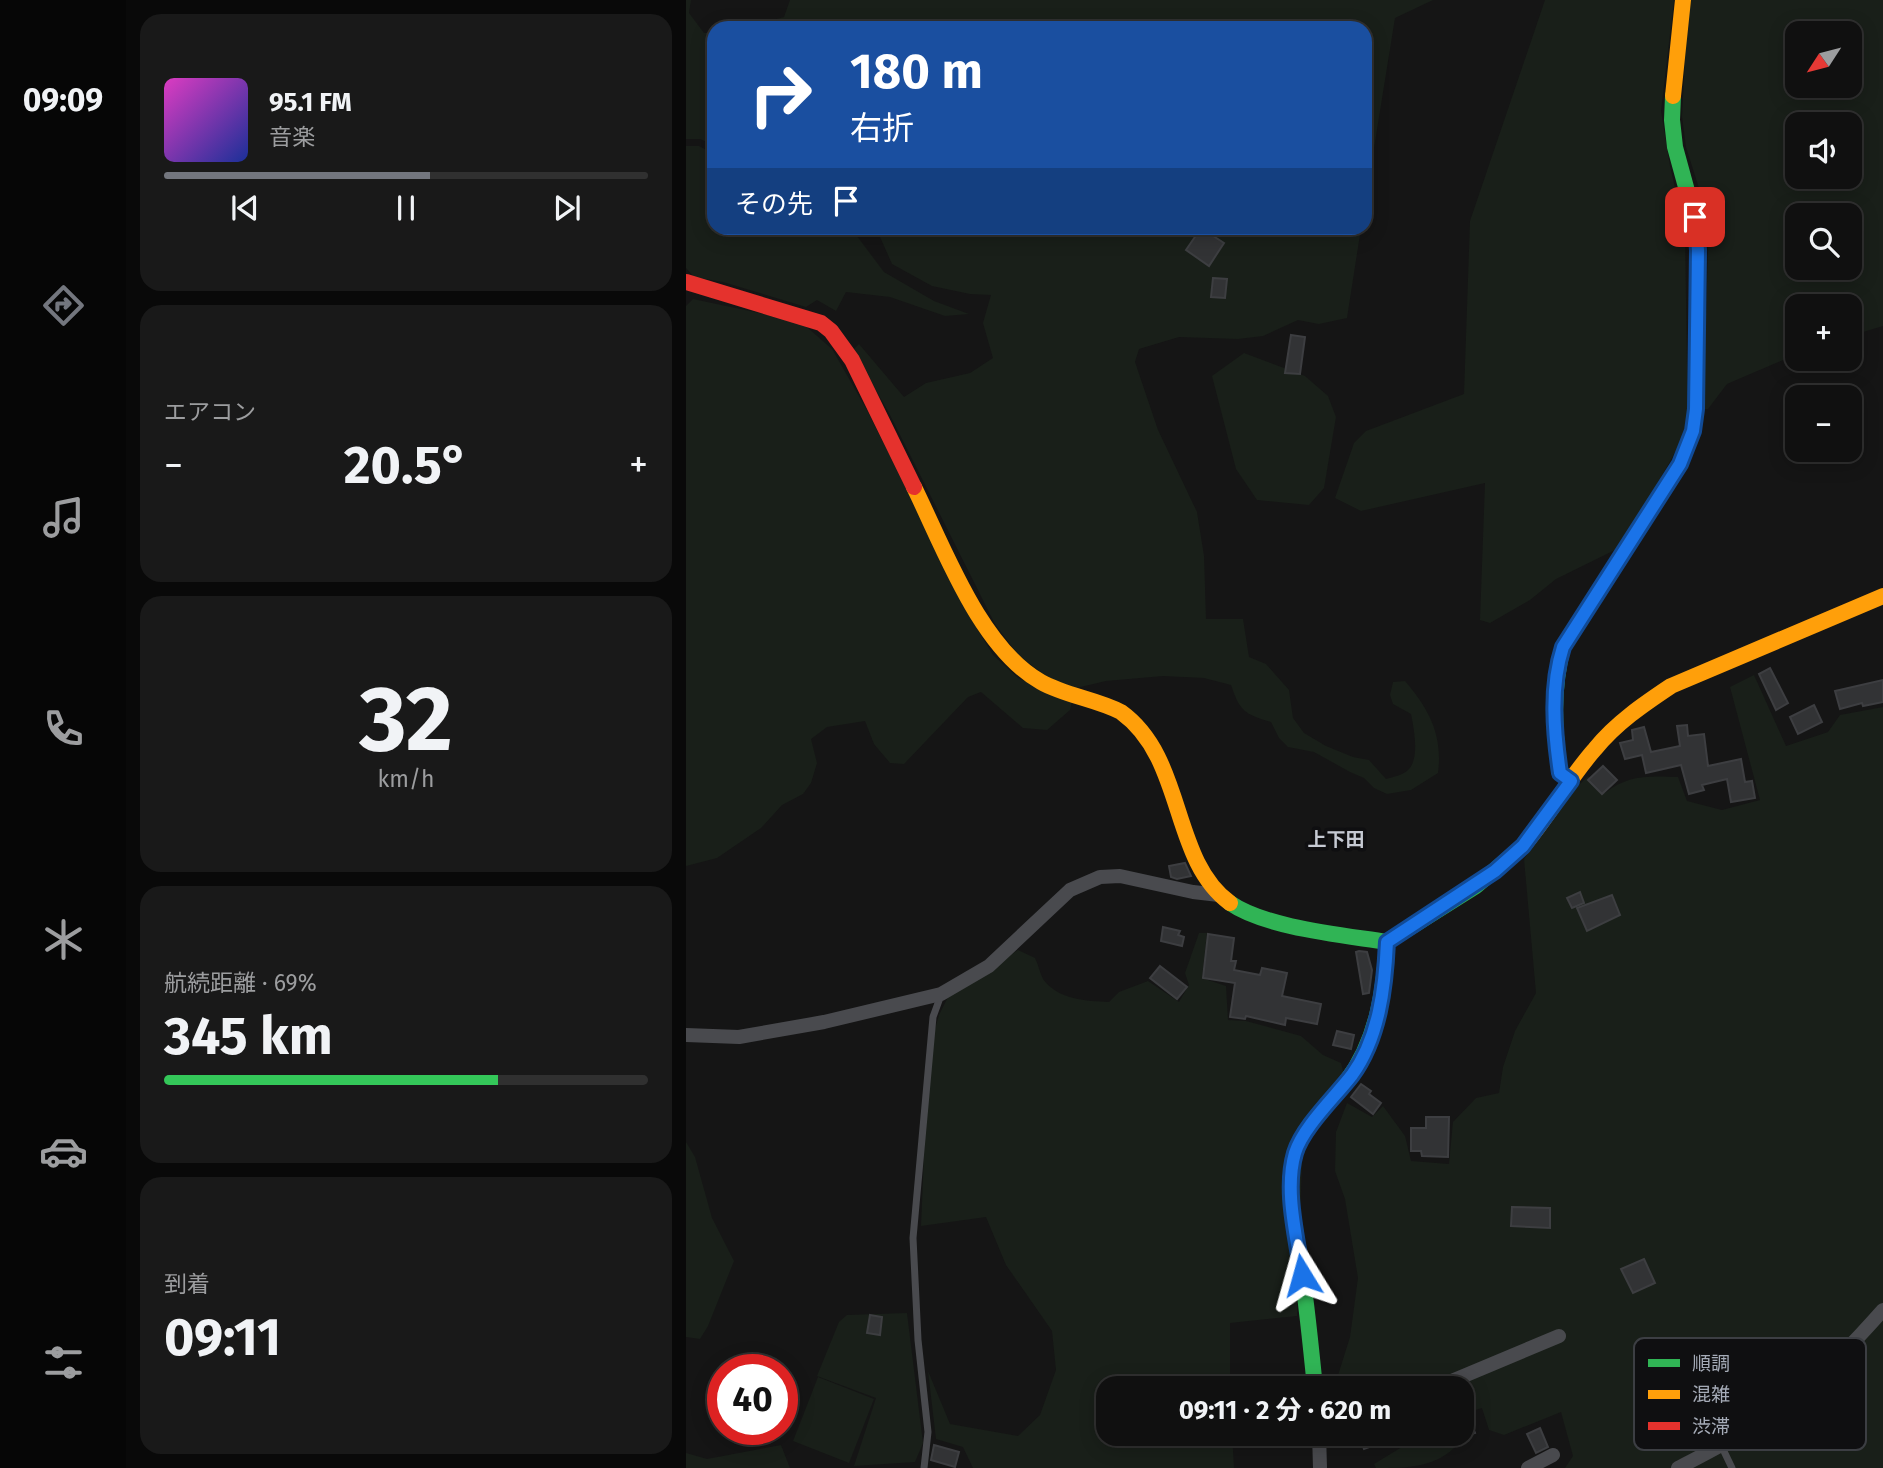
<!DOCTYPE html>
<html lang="ja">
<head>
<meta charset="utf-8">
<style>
	body { margin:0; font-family:"Fira Sans","Noto Sans JP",sans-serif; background:#191919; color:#f1f3f6; height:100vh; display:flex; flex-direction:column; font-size:26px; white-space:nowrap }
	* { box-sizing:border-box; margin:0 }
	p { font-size:23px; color:#9c9d9f }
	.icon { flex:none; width:38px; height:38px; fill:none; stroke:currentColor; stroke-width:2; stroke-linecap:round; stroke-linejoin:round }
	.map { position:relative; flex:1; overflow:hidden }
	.drawer { display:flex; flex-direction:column; gap:14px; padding:14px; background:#090909; width:560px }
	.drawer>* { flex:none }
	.guide { position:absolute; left:21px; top:21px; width:665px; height:214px; border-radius:21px; box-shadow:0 4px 18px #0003,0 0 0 2px #303030; background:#1a4fa0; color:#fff; overflow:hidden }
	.needle { width:46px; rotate:234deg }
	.tools { position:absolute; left:1099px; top:21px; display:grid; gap:14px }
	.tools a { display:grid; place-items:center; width:77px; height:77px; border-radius:14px; background:#101010; box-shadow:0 4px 18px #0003,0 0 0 2px #303030; font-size:35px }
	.speed { position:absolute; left:21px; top:1354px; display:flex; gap:14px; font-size:35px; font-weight:700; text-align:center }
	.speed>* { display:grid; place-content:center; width:91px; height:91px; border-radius:50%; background:#101010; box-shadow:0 4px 18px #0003,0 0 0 2px #303030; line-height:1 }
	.speed .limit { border:10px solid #d22; background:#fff; color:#111 }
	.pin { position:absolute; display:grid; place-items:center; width:60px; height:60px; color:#fff; margin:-30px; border-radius:14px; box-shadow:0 4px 10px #0006 }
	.me { position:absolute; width:77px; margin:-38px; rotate:352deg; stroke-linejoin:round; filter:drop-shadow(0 0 5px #0008) }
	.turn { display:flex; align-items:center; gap:24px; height:147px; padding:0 28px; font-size:32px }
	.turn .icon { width:91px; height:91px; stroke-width:2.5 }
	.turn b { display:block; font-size:49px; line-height:60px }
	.then { display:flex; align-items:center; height:66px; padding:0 28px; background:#0003; gap:14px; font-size:26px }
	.big { font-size:52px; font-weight:700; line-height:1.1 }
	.drawer .card { flex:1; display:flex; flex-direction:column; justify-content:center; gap:10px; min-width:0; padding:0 24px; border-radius:21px; background:#191919 }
	.drawer .dial { align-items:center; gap:0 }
	.dial b { font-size:91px; line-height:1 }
	.song { display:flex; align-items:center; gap:21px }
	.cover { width:84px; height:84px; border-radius:10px; background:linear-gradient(135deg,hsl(310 70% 55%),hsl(230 70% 35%)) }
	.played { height:7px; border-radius:4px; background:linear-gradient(90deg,#73767e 55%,#303030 55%) }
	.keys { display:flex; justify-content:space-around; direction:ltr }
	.heat { display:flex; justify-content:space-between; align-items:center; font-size:38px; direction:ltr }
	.charge { height:10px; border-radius:5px; background:linear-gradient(90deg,#34c759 69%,#303030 0) }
	.trip { position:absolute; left:410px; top:1376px; width:378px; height:70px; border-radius:21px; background:#101010; box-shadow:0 4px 18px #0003,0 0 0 2px #303030; font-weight:700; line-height:70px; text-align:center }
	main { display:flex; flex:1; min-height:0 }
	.menu { display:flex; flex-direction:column; width:126px; justify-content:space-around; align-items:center; background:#060606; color:#9c9d9f }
	.menu .icon { width:49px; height:49px }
	.menu .selected { color:#73767e }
	.menu b { font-size:32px; color:#f1f3f6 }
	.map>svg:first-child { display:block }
</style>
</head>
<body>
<main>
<nav class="menu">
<b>09:09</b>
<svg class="icon selected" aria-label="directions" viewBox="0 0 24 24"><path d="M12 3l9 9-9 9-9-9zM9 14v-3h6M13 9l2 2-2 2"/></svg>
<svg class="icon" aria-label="music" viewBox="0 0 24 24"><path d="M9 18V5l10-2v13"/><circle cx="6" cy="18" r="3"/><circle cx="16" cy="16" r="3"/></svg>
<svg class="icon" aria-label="phone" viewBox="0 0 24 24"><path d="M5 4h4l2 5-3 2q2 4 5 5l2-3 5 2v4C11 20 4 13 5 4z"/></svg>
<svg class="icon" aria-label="climate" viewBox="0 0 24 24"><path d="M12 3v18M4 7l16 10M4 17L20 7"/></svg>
<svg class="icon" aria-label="car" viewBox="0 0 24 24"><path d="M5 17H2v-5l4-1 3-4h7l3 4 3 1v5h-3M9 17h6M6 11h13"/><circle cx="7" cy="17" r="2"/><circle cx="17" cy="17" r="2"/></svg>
<svg class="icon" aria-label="filters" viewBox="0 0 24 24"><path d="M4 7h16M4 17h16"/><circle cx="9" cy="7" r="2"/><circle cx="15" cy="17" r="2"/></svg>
</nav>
<section class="drawer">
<div class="card">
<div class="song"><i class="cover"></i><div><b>95.1 FM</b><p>音楽</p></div></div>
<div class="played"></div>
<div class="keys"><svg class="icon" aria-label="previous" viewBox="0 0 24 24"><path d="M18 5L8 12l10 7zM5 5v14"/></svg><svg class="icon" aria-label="pause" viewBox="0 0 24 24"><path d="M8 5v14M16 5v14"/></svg><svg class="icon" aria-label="next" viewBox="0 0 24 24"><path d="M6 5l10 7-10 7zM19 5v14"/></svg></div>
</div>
<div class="card"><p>エアコン</p>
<div class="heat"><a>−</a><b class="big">20.5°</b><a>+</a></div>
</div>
<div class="card dial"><b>32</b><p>km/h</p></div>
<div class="card"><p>航続距離 · 69%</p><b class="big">345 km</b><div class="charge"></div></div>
<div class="card"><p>到着</p><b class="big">09:11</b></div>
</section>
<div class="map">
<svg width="1197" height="1468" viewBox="0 0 1197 1468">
	<rect width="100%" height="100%" fill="#151515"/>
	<g fill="#191f19" fill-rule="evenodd">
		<path d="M0,0H5L3,13L18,33L28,32V145L14,139H0Z"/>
		<path d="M104,0H747L709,18L679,204V28H58L98,17Z"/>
		<path d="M859,0H988L975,111L984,166L999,232L1002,430L935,547L870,579L844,600L804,623L794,620L799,483L675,511L649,498L668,443L680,431L778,394L784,221Z"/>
		<path d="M1002,0H1197V326L1164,336V306H1111V354L1041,384L1022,409H1017L1023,220L1000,147L996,116ZM1111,33H1164V86H1111ZM1111,124H1164V177H1111ZM1111,215H1164V268H1111Z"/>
		<path d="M0,146H13L28,154V228H165L198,272L248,301L283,314L259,316L204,297L160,292L150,311L131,300L120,307L37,282L8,277L0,268Z"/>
		<path d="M201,228H675L661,318L633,324L612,320L577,336L552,339L493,337L453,349L449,362L472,430L511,512L518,556L520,619H557L563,657L580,664L603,690L607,718L618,733L640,746L667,757L683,760L700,779C707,777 717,775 722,770C734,759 728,729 725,714L707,704L704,695L707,682L719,681C743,709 757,735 752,773L725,790L701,794L688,788L678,778L664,772L628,752L602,747L593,738L585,722C558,714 554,711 545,685L518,678L477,676L420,681L386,689L360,676L333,656L309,624L203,413L167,350L173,344L218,397L240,383L284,373L307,358L297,323L305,295L284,294L246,286L206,264L194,237Z"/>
		<path d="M7,299L115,322L146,349L182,412L287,622L307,655L332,678L386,701L384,710L361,730L337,728L295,692L282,697L218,764L204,763L188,744L179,721L141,727L125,739L131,763L125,783L117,794L96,805L75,828L31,858L0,866V306Z"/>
		<path d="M558,353L619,376L642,396L650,417L638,488L623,505L571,500L550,469L526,376Z"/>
		<path d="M1068,675L1100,746L1142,732L1154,715L1197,707V1468H879L887,1456L875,1412L818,1435L803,1430L796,1408L775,1414V1388H648L664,1337L672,1278L659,1199L649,1171L650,1132L661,1103L686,1117L697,1106L719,1136L725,1161L763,1164L767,1122L790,1098L813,1093L817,1067L829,1031L850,993L838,859L891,787L902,776L919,793C943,774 963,776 992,777L1001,801L1036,810L1074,800L1044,687Z"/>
		<path d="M513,933H521L516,978L540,986L542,1020L560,1021L615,1036L637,1055L655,1063L659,1078L617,1129L611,1316L544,1323V1388H422V1433H546L548,1468H287L277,1447L250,1439L242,1371L264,1424L332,1436L354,1415L370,1370L366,1331L320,1265L300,1217L235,1226L240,1108L249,1029L253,1015L263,995L332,950L349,958C352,964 354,973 357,979C372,1000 401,1001 423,1002L433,992L462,981L493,1002L503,985L499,973Z"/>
		<path d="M0,1142L9,1157L26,1218L48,1261L22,1326L14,1339L0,1337Z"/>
		<path d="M221,1313L237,1443L229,1462L168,1466L190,1398L131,1376L153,1322L161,1315Z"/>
		<path d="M132,1377L188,1399L163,1463L107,1441Z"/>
		<path d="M739,1433H760L768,1448C747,1468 719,1468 690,1468L688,1464Z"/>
		<path d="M95,1445L104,1468H0V1453L21,1459Z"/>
	</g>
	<g fill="#323335" stroke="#3d3e41" stroke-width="2">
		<path d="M515,228L538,243L523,266L500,250Z"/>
		<path d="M527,278L541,279L539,298L525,297Z"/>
		<path d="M605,335L619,337L614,374L599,373Z"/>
		<path d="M1084,668L1102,703L1090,710L1073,674Z"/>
		<path d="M1197,680V702L1177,706L1176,703L1154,709L1149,691Z"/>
		<path d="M1128,705L1136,722L1112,734L1104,717Z"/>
		<path d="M1001,725L1002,736L1018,734L1022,766L1055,759L1059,782L1066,781L1069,798L1045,802L1041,779L1016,785L1018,790L1003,794L995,765L960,773L956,755L939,759L934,743L947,740L946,730L958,727L965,752L994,746L991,726Z"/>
		<path d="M917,766L931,780L916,794L902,780Z"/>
		<path d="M499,863L505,876L491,879L485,877L483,866Z"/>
		<path d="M894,892L898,903L886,908L881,898Z"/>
		<path d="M926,895L934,915L901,931L891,908Z"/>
		<path d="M477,927L494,931L492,935L498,937L496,946L475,941Z"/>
		<path d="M522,934L548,938L545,961H550L548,970L574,975L576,968L601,973L596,996L635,1004L631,1024L600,1018L599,1025L560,1016L559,1019L544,1017L549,983L517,978Z"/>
		<path d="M673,951L681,952L686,970L683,993L677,994L670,952Z"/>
		<path d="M474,966L501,987L491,999L464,978Z"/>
		<path d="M651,1031L668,1035L665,1049L647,1045Z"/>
		<path d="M675,1084L685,1091L683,1094L695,1103L687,1114L665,1097Z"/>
		<path d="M740,1117H763L762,1157L736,1156L735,1151H725V1128H740Z"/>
		<path d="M826,1207L864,1208V1228L825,1226Z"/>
		<path d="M958,1259L969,1283L947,1293L935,1269Z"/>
		<path d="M184,1315L196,1317L194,1335L181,1333Z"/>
		<path d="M784,1420L789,1433L775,1438V1424Z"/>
		<path d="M854,1428L862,1447L850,1453L841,1434Z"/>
		<path d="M672,1433H688L692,1444L678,1449Z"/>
		<path d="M248,1445L273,1452L269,1467L245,1460Z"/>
	</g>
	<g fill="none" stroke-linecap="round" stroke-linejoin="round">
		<g stroke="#494a4e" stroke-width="7">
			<path d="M1035,1445L1046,1468"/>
			<path d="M238,1468L242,1432L232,1340L227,1238L247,1017L255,995"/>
		</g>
		<g stroke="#494a4e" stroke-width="14">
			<path d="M0,1035L53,1037L138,1022L255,994L303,966L384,890L414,877L434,876L507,892L533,895"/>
			<path d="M749,1388L873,1336"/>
			<path d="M633,1433L634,1468"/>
			<path d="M842,1468L867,1455"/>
			<path d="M992,1468C1036,1445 1083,1421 1121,1388C1148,1364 1173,1337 1197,1310"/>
		</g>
		<g stroke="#30b455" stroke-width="16">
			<path d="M885,781L874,773C868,730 866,689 877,647L994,464L1007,431L1010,409L1012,231L989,147L986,120L987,96"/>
			<path d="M544,903C580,928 657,935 701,942L790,886L837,846"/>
			<path d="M629,1388C625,1347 621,1307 615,1266C610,1230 597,1187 610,1151C619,1124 643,1104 660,1082C691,1041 698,992 701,942"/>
		</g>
		<g stroke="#ff9f0a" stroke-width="16">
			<path d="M987,96L997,0"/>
			<path d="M228,487C258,548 294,648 355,682C380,696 410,699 435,712C500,759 484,859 544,903"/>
			<path d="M837,846C864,815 882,779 909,749C930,723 958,704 985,686L1197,596"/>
		</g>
		<path stroke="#e5322d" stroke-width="16" d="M0,282L135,323L145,331L166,360L228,487"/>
	</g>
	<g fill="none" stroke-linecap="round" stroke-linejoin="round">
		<g stroke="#114b97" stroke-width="18">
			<path id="route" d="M616,1275C611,1237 598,1191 609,1153C617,1127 649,1097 666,1075C693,1038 699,987 701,942L809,871L837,846L885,781L874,773C868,732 864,687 877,647L994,464L1007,431L1010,409L1012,250L1009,217"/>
		</g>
		<use href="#route" stroke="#1a73e8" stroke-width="12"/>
	</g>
	<g text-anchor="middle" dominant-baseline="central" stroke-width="7" stroke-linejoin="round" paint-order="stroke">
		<g font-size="19" font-weight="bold" fill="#c6cad3" stroke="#0f0f11">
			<text x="650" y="839">上下田</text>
		</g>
	</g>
	<rect x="948" y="1338" width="232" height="112" rx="10" fill="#0f0f11" stroke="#3c3e43" stroke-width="2"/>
	<rect x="962" y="1359" width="32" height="8" fill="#30b455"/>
	<rect x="962" y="1390" width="32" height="9" fill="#ff9f0a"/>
	<rect x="962" y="1422" width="32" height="8" fill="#e5322d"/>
	<g font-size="19" fill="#a5abb7">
		<text x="1006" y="1370">順調</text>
		<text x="1006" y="1401">混雑</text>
		<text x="1006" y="1433">渋滞</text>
	</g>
</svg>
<div class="tools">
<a><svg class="needle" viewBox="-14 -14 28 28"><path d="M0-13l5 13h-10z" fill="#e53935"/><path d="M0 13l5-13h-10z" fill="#9c9d9f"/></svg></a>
<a><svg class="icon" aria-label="sound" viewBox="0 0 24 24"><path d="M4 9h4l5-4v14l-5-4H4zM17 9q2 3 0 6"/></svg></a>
<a><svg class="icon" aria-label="search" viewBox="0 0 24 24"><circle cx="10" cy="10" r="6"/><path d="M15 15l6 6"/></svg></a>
<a>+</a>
<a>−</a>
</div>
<div class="speed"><div class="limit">40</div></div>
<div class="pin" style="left:1009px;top:217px;background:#d93025"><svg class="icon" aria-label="arrive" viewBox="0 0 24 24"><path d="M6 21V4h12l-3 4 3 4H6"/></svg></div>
<svg class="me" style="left:616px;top:1275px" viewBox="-20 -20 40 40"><path d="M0-17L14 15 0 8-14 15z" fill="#1a73e8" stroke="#fff" stroke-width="4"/></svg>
<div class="trip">09:11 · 2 分 · 620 m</div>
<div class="guide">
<div class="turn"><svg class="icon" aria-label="right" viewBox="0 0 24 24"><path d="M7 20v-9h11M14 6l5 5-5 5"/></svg><div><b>180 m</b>右折</div></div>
<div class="then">その先<svg class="icon" aria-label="arrive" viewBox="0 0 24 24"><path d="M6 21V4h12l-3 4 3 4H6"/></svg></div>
</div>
</div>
</main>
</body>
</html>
